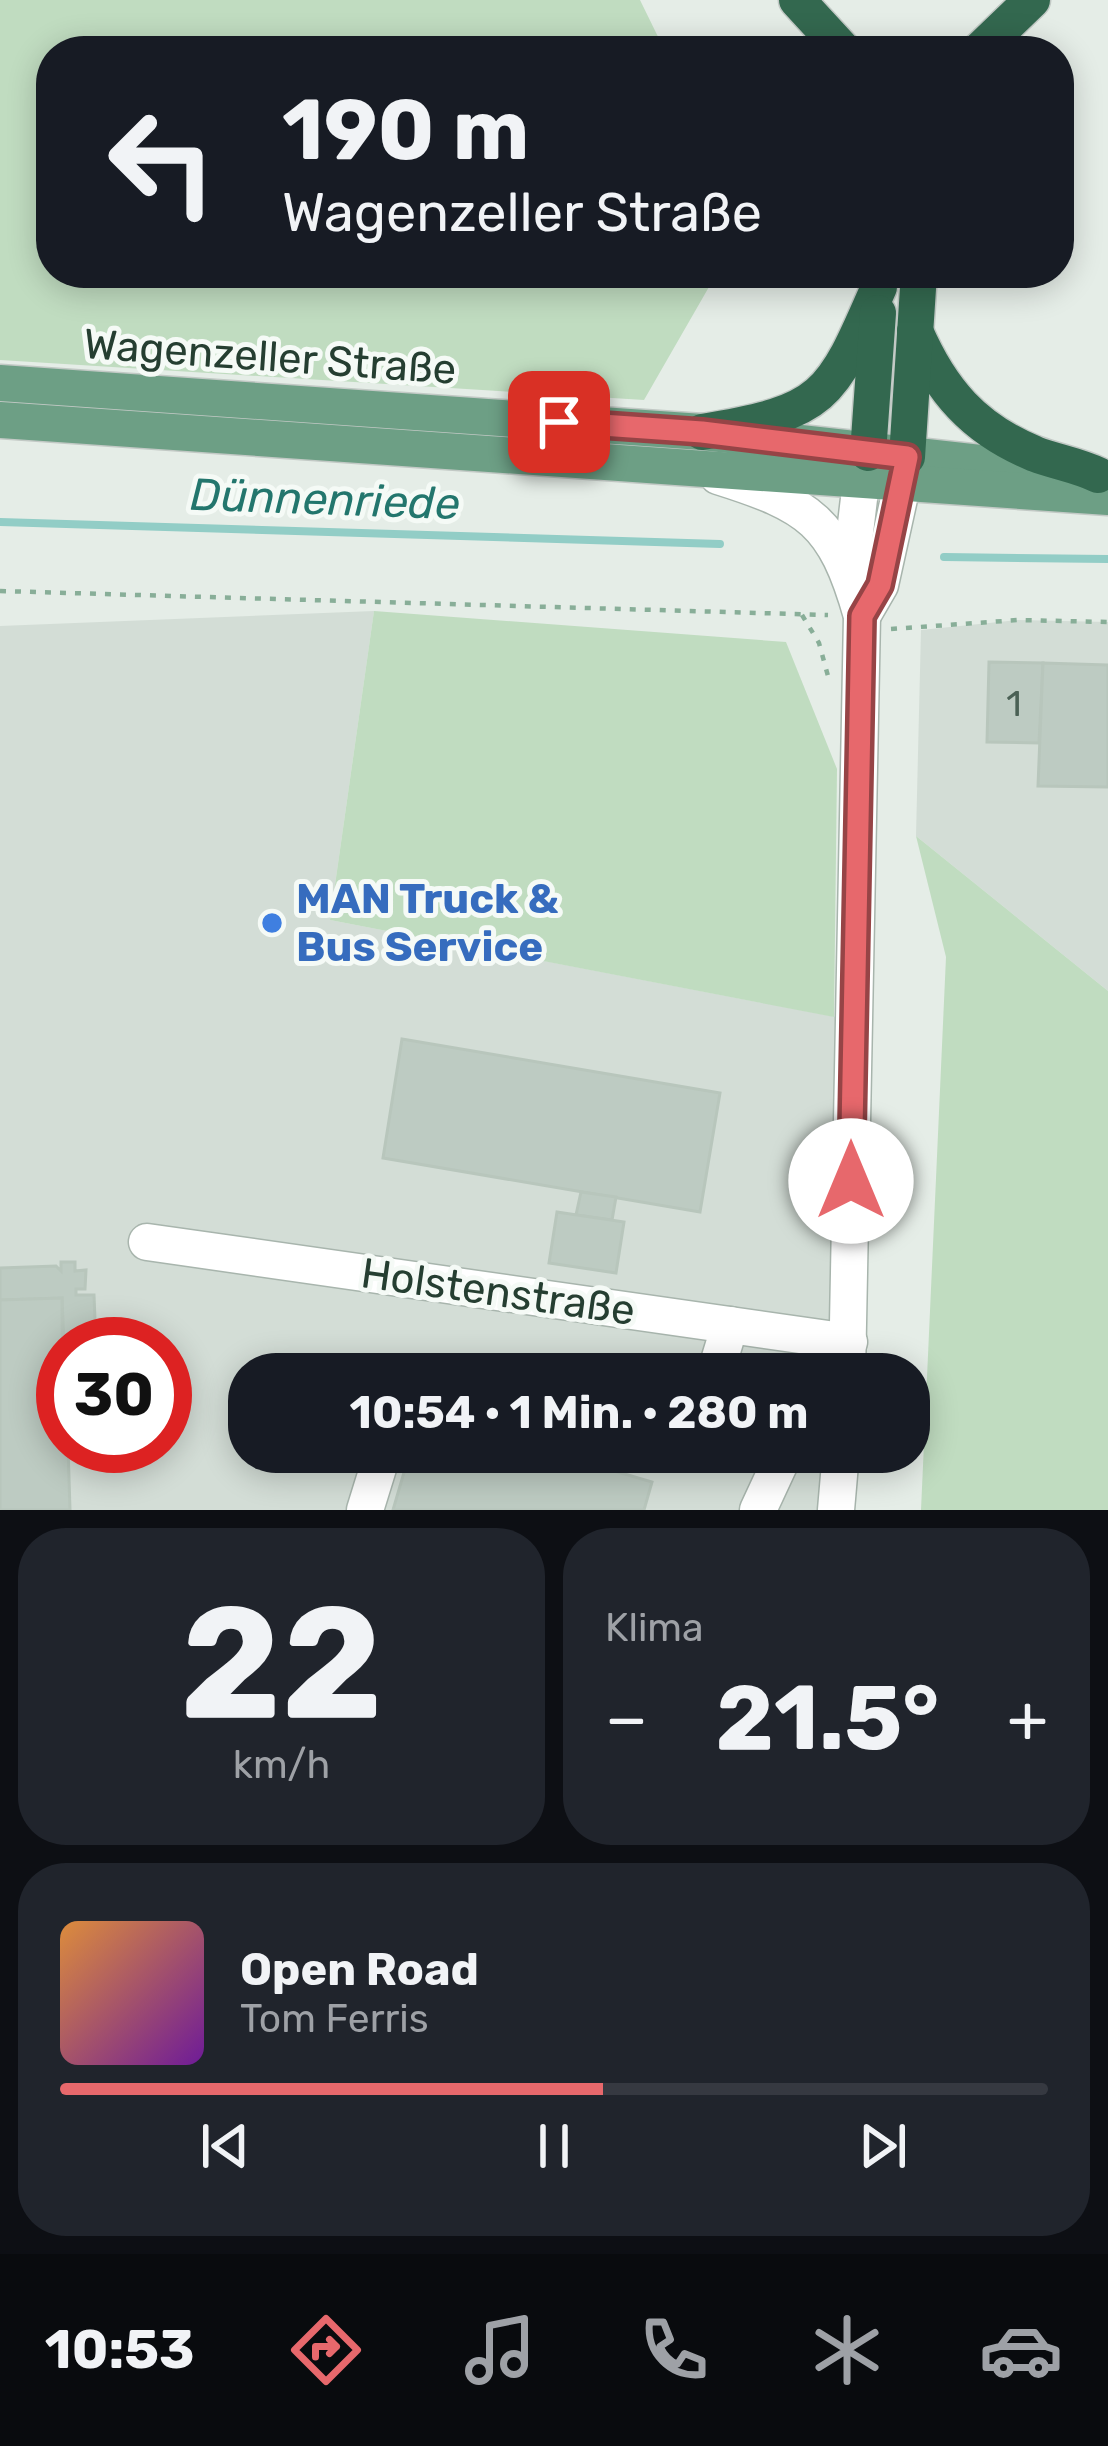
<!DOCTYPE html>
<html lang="de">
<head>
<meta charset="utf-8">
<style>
	body { margin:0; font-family:Rubik,sans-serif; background:#20242c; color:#f1f3f6; height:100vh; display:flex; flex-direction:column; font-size:45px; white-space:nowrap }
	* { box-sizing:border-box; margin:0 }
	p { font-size:39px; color:#9ea1a6 }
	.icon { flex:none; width:66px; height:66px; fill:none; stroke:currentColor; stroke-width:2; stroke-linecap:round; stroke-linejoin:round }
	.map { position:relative; height:1510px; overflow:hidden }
	.side { display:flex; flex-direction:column; gap:18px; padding:18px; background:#0d0f14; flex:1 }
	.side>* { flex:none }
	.top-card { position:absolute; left:36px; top:36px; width:1038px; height:252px; border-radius:48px; box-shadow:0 6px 30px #0003; background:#171b24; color:#f1f3f6; overflow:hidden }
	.speed { position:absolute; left:36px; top:1317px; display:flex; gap:24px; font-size:60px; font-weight:700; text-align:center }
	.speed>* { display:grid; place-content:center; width:156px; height:156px; border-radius:50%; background:#171b24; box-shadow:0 6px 30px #0003; line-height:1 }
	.speed .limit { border:18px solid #d22; background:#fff; color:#111 }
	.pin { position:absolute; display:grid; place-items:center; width:102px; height:102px; color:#fff; margin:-51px; border-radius:24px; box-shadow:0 6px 18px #0006 }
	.me { position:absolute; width:132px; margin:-66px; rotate:0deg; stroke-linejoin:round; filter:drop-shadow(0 0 9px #0008) }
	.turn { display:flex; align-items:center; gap:42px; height:252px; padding:0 48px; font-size:54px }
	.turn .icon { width:156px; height:156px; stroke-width:2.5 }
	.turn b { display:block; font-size:84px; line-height:102px }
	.big { font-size:90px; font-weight:700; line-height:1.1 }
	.side .card { flex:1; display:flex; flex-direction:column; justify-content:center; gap:18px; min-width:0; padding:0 42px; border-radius:48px; background:#20242c }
	.side .dial { align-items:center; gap:0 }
	.dial b { font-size:156px; line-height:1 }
	.song { display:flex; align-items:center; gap:36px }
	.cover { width:144px; height:144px; border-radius:18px; background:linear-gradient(135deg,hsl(30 70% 55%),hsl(280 70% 35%)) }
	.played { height:12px; border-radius:6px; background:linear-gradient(90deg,#e7686c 55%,#363941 55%) }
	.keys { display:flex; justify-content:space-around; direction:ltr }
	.heat { display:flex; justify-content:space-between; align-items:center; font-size:66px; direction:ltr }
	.side .tiles { flex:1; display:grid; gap:18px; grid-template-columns:1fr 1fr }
	.card:last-child { grid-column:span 2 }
	.trip { position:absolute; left:228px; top:1353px; width:702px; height:120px; border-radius:48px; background:#171b24; box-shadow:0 6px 30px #0003; font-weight:700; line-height:120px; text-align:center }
	.tab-bar { display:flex; height:192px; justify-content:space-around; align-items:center; background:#090b0e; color:#9ea1a6 }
	.tab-bar .icon { width:84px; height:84px }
	.tab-bar .on { color:#e7686c }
	.tab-bar b { font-size:54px; color:#f1f3f6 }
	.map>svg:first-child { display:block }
</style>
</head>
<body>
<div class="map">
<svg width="1108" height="1510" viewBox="0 0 1108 1510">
	<rect width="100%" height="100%" fill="#e5ede7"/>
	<g fill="#d3ddd6" fill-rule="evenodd">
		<path d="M374,611L330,920L852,1020L847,1374H249V1452H841L836,1510H0V626ZM63,1344H165V1446H63Z"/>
		<path d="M1018,620L1108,622V991L916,836L921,630Z"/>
	</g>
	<g fill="#c0dcc0">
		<path d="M0,0H640L665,51H51V273H717L644,400L0,360Z"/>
		<path d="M374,611L786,642L837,769L834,1017L330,920Z"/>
		<path d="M916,836L1108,991V1510H921L946,957Z"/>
	</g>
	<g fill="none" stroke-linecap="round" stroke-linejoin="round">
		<g stroke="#92cdc6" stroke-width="8">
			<path d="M0,522L720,544"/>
			<path d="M944,557L1108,559"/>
		</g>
	</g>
	<g fill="#bdcbc2" stroke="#b8c6bc" stroke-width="3">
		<path d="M989,662L1043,663L1039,743L987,742Z"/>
		<path d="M1043,663L1108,665V787L1038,786Z"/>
		<path d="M402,1039L720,1093L700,1212L383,1158Z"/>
		<path d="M581,1192L616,1197L612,1220L576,1215Z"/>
		<path d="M557,1212L624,1222L616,1273L549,1263Z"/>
		<path d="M61,1262H75V1271L86,1270L85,1289H76V1295H94L96,1344H64L62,1298L0,1300V1268L56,1266L61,1271Z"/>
		<path d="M62,1298L63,1446H68L70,1510H0V1300Z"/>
		<path d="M410,1452H550L652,1482L644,1510H393Z"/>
	</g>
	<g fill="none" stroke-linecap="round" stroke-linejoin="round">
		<g stroke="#a8b5ad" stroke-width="39">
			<g id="minor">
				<path d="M718,476C810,505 835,521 862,616L847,1374"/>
				<path d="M850,574L861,482"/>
				<path d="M862,616L880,585L902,485"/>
				<path d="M147,1242L849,1342"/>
				<path d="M715,1374L730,1325"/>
				<path d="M365,1510L383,1452"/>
				<path d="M758,1510L785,1452"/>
				<path d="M836,1510L841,1452"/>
			</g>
		</g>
		<g stroke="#c2c9c5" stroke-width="39">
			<g id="major">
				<path d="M0,383L702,432L1072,473"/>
				<path d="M0,420L1108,497"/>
			</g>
		</g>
		<g stroke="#c2c9c5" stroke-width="39">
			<g id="highway">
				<path d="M797,0L844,51"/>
				<path d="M979,51L1032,0"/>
				<path d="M915,331C941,391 974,429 1035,454C1056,462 1077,465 1098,475"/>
				<path d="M702,432C825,412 831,398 879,287"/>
				<path d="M868,453L878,313"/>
				<path d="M907,457L919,273"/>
			</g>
		</g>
		<g stroke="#88ae98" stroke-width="4.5" stroke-dasharray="6 9" stroke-linecap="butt">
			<path d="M0,591L828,615"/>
			<path d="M802,615L819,643L828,676"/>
			<path d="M891,629L1018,620L1108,622"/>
		</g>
		<use href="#minor" stroke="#fff" stroke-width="36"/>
		<use href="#major" stroke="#6d9f85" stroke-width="36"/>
		<use href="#highway" stroke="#33684f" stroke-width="36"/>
	</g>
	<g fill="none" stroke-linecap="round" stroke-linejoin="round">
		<g stroke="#964446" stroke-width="30">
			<path id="route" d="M559,422L702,432L907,457L880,585L862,616L851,1181"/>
		</g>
		<use href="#route" stroke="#e7686c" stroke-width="21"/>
	</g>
	<circle fill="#3f7fe0" stroke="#f5faf6" stroke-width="4.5" cx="272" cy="923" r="12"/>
	<g text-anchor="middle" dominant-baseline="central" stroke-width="10" stroke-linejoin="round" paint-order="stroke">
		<g font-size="36" fill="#4b6155">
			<text x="1014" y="703">1</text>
		</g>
		<g font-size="42" fill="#253e31" stroke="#f5faf6">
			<text transform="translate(270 357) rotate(4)">Wagenzeller Straße</text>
			<text transform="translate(498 1292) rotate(8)">Holstenstraße</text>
		</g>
		<g font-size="42" font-weight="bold" fill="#366cbe" stroke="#f5faf6" text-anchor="start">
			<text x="296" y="899">MAN Truck &amp;<tspan x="296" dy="48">Bus Service</tspan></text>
		</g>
		<g font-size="45" font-style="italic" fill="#23766d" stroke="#f5faf6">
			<text transform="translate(325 499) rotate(2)">Dünnenriede</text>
		</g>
	</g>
</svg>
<div class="speed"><div class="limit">30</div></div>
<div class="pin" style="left:559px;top:422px;background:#d93025"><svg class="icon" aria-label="arrive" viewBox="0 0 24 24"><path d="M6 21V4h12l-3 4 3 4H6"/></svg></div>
<svg class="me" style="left:851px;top:1181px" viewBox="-20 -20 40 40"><circle r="19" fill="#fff"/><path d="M0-13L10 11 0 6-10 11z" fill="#e7686c"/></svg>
<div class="trip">10:54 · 1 Min. · 280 m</div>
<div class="top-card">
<div class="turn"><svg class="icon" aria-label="left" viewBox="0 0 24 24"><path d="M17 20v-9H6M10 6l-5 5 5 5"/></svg><div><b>190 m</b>Wagenzeller Straße</div></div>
</div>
</div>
<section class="side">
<div class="tiles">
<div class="card dial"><b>22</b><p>km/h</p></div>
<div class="card"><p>Klima</p>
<div class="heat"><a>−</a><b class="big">21.5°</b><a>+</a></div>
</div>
<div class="card">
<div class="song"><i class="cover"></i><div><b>Open Road</b><p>Tom Ferris</p></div></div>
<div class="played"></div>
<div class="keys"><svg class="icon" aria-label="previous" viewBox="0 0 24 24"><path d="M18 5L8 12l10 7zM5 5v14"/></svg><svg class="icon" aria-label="pause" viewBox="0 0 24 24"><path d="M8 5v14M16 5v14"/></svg><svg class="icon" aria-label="next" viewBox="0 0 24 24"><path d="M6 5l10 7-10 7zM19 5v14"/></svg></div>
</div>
</div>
</section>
<nav class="tab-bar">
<b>10:53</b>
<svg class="icon on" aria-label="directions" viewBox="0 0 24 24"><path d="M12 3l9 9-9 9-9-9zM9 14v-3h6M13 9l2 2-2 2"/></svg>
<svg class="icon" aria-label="music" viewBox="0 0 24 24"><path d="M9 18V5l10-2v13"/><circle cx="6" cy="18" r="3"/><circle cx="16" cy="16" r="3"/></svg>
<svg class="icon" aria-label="phone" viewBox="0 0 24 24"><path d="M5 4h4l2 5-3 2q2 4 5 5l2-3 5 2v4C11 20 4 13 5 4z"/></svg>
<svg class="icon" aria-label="climate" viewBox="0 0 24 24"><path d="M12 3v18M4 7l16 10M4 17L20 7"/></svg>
<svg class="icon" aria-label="car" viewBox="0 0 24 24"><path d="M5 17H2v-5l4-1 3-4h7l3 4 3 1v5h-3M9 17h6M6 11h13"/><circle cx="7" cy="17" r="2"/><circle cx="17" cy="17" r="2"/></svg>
</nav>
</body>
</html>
